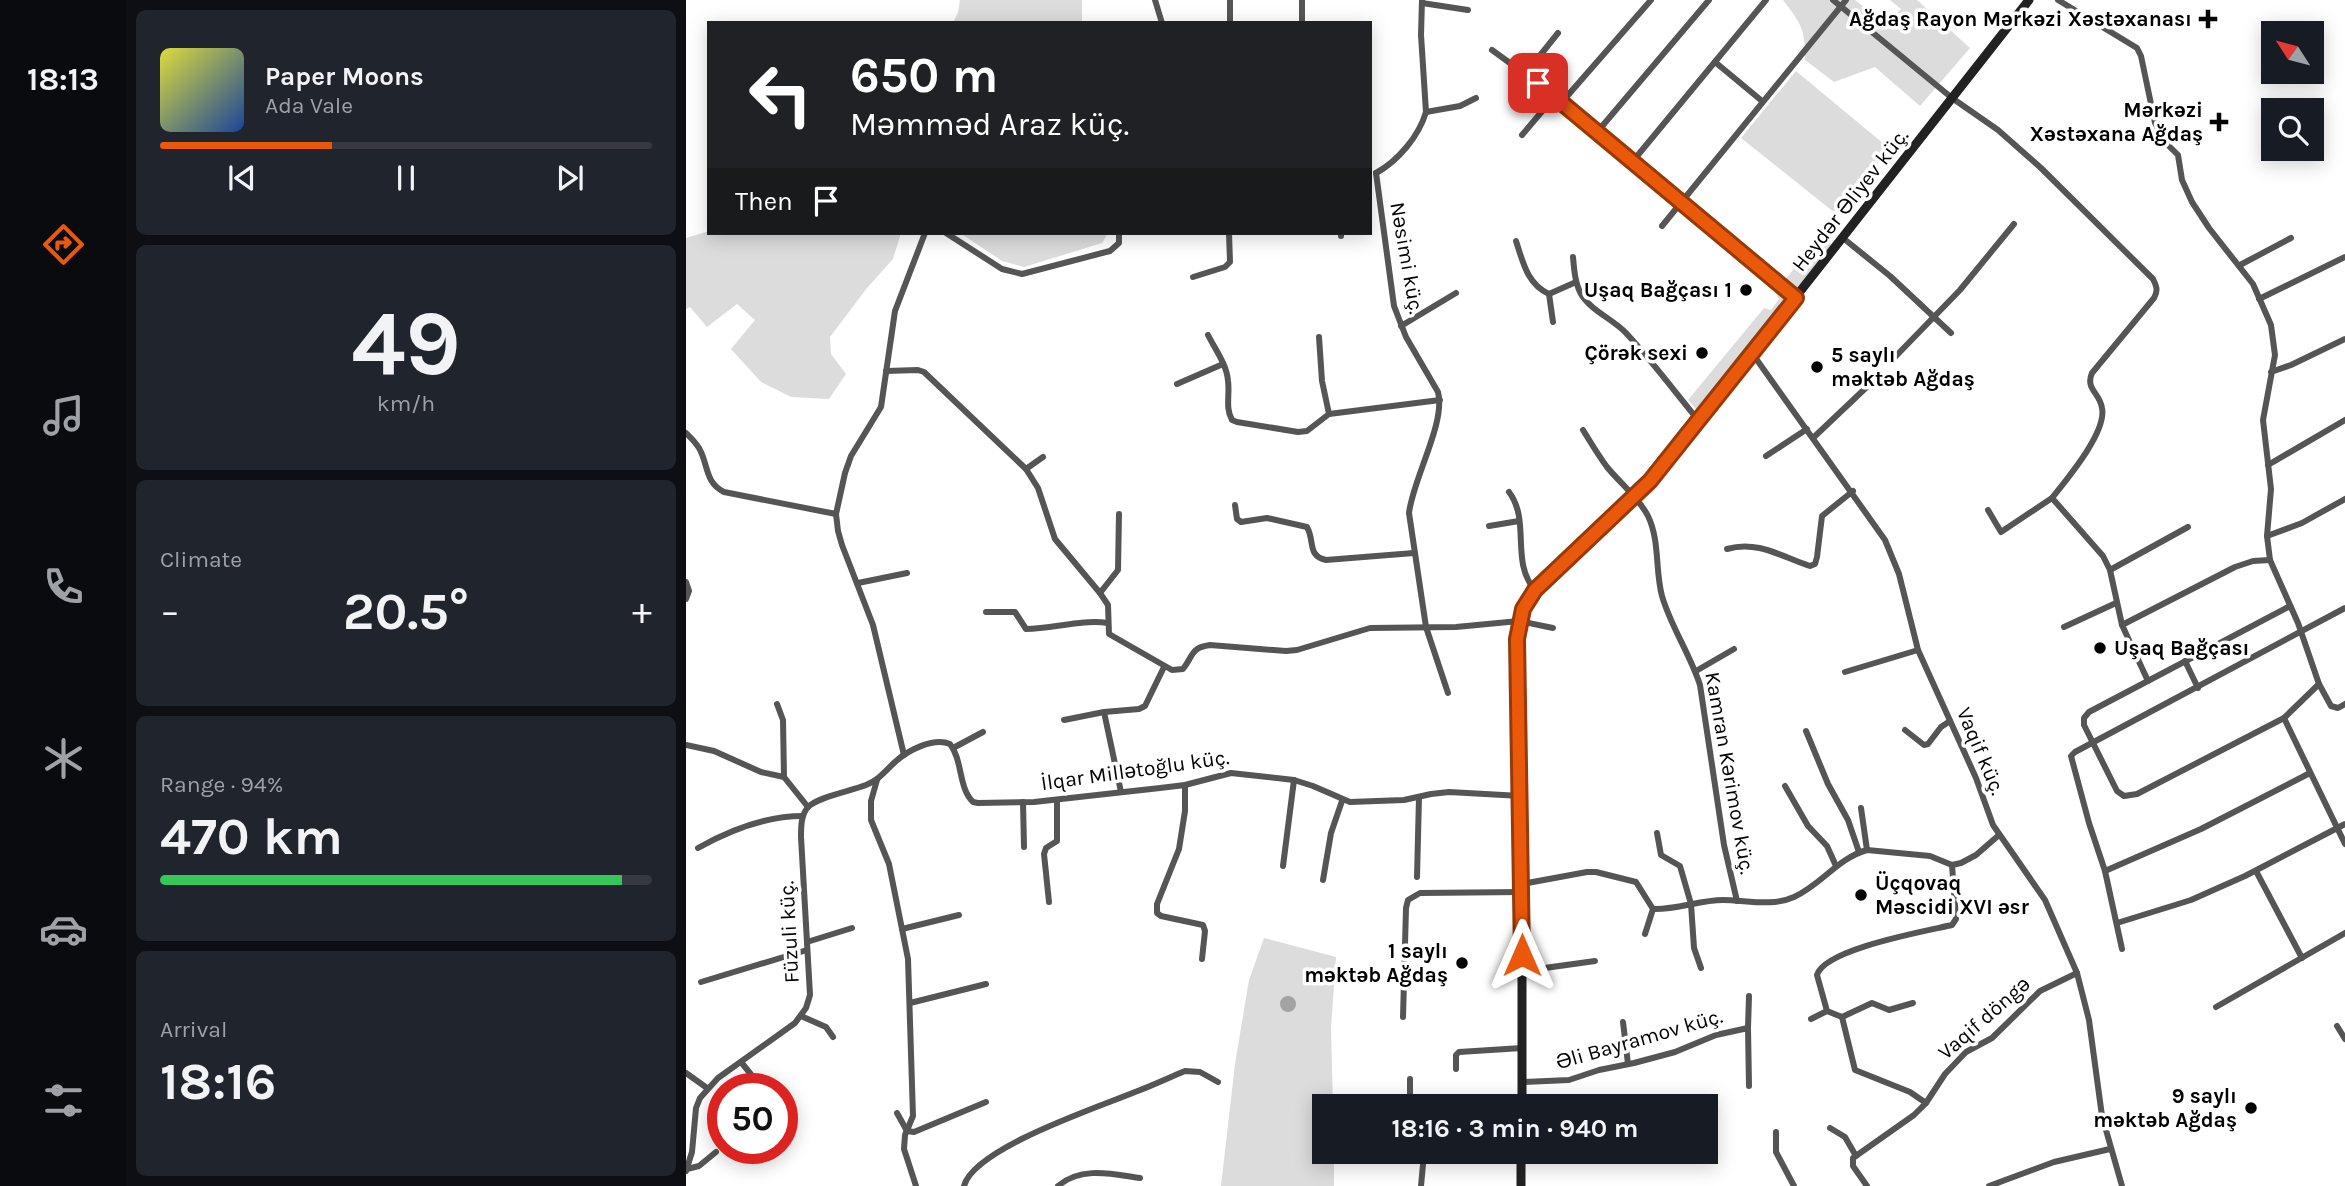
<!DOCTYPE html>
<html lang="en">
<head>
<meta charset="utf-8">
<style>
	body { margin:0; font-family:Karla,sans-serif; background:#20242c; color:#f1f3f6; height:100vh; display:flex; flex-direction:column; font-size:26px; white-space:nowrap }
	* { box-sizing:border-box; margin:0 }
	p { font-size:23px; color:#9ea1a6 }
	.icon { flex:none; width:38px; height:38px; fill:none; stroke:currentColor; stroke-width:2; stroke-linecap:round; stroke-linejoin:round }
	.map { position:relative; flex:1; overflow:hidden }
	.panel { display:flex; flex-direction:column; gap:10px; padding:10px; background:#0d0f14; width:560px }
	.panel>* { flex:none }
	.banner { position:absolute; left:21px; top:21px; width:665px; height:214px; border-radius:0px; box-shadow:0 4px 18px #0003; background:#202124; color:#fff; overflow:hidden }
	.needle { width:46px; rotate:306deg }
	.fabs { position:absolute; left:1575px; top:21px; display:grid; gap:14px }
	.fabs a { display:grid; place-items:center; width:63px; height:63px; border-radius:0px; background:#171b24; box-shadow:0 4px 18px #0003; font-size:35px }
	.speed { position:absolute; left:21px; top:1073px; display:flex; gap:14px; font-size:35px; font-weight:700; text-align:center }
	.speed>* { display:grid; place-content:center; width:91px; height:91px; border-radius:50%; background:#171b24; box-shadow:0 4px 18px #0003; line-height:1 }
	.speed .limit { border:10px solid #d22; background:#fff; color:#111 }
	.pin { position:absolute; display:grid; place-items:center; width:60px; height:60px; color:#fff; margin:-30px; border-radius:14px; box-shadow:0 4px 10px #0006 }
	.me { position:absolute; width:77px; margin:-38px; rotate:0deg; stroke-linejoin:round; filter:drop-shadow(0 0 5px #0008) }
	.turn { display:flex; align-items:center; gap:24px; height:147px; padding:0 28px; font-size:32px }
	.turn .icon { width:91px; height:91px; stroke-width:2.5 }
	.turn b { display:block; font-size:49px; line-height:60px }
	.then { display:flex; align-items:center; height:66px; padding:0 28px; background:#0003; gap:14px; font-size:26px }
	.big { font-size:52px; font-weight:700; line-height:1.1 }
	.panel .tile { flex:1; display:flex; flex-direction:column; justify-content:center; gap:10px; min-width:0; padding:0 24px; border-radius:10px; background:#20242c }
	.panel .dial { align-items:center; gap:0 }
	.dial b { font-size:91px; line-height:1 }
	.song { display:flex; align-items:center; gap:21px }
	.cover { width:84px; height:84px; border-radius:10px; background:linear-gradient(135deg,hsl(60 70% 55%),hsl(220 70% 35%)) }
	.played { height:7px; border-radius:4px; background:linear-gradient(90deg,#ea580c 35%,#363941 35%) }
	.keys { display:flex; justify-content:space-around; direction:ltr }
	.heat { display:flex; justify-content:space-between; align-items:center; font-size:38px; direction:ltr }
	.charge { height:10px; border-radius:5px; background:linear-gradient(90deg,#34c759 94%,#363941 0) }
	.trip { position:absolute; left:626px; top:1094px; width:406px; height:70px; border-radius:0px; background:#171b24; box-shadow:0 4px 18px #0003; font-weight:700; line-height:70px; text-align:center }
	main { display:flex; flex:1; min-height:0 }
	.tabs { display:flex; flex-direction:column; width:126px; justify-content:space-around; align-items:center; background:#090b0e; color:#9ea1a6 }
	.tabs .icon { width:49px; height:49px }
	.tabs .active { color:#ea580c }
	.tabs b { font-size:32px; color:#f1f3f6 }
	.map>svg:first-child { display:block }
</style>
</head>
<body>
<main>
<nav class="tabs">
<b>18:13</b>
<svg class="icon active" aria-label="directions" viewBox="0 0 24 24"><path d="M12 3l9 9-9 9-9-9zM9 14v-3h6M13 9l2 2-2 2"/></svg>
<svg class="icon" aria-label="music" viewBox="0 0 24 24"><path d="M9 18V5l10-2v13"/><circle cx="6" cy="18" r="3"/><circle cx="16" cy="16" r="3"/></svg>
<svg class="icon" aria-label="phone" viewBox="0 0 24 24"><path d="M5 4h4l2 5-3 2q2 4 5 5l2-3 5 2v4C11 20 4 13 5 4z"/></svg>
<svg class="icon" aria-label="climate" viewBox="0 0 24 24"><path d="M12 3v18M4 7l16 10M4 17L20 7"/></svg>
<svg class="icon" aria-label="car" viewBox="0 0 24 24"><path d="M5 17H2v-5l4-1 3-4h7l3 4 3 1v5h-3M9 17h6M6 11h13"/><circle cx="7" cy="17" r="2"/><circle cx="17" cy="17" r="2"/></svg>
<svg class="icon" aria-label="filters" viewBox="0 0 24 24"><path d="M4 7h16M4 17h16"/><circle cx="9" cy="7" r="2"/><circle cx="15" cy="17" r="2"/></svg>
</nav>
<section class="panel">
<div class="tile">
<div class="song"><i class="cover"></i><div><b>Paper Moons</b><p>Ada Vale</p></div></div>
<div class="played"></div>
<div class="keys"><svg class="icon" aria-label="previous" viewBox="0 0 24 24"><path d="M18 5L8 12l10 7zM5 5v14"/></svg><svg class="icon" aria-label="pause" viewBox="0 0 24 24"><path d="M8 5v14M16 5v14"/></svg><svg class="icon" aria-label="next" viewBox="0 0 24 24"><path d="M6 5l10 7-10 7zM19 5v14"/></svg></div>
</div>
<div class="tile dial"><b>49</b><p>km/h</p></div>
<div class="tile"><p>Climate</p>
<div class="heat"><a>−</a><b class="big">20.5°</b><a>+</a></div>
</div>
<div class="tile"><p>Range · 94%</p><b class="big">470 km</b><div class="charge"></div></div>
<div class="tile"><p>Arrival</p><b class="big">18:16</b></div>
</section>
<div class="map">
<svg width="1659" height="1186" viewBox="0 0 1659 1186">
	<rect width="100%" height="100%" fill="#fff"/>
	<g fill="#dcdcdc">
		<path d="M274,0H396V23H267L272,12Z"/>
		<path d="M1097,0H1169L1199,24L1215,9L1204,0H1231L1284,48L1234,106L1189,67L1148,82L1119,60C1119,29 1116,25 1097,0Z"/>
		<path d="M1110,71L1204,149L1149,213L1055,138Z"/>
		<path d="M23,231V233H215L207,259L181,288L144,337L145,354L160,374L143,399L105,397L75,382L45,349L69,320L51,304L21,327L4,307L0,309V238Z"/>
		<path d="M274,233H422L416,243L338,267L316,261Z"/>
		<path d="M1134,237L1147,245L1014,414L1002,400L1078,308L1085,310L1093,299L1089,292Z"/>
		<path d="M578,938L650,957L645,1028L647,1106H639V1152H648V1186H535L549,1064L563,980Z"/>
	</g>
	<circle fill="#a3a3a3" cx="602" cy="1004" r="8"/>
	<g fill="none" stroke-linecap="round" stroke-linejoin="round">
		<g stroke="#555" stroke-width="6">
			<path d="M469,0L476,23"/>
			<path d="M544,0V23"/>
			<path d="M616,0V23"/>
			<path d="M1147,0L1266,98L1312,130L1355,168L1467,279C1471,287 1472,291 1468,298L1406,373C1399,389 1414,393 1416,408C1421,432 1381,479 1366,498L1417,556L1424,570L1436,625L1462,681"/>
			<path d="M1372,0L1451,48L1455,56L1469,123L1480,143L1492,155L1496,180L1506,202L1523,228L1567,284L1585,325L1589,355L1577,420L1585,489L1581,536L1584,560L1612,623L1633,684L1598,718L1659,844"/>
			<path d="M736,3L782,10"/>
			<path d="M806,50L869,96L1110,298"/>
			<path d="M1029,62L1076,101"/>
			<path d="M839,74L872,33"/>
			<path d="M876,102L965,0"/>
			<path d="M740,112L774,106L790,98"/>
			<path d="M912,131L1023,0"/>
			<path d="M836,135L869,96"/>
			<path d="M947,161L1080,0"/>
			<path d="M690,173L708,306L720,337L752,392C760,423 727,478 723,513L740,627L762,693"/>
			<path d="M690,173C712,161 733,136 740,112L735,35L736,0"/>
			<path d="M976,226L1160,0"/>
			<path d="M260,233L316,269L336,274L424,251L433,243V233"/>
			<path d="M655,233V236"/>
			<path d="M1157,238L1204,276L1265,333"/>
			<path d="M830,241C837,262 841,284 863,294L890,282"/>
			<path d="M887,257C888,269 889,283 895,294C905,311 927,319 940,333C966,361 989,392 1013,421"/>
			<path d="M1554,265L1605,238"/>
			<path d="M507,277L539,267L544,262L543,233"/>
			<path d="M863,294L867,322"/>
			<path d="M1573,299L1659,257"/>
			<path d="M715,326L770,293"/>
			<path d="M522,335C529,349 541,365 542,381C544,394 539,408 546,420L551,422L612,432L621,431L643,414L754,400"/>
			<path d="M633,337L636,381L643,414"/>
			<path d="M1066,353L1199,540L1213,574L1232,650L1290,778L1307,825L1359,900L1391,973L1403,1020L1416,1116L1436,1186"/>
			<path d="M1209,357L1274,290L1328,224"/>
			<path d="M200,371L232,370L238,372L340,469L352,488L369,539L414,593L422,605L423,634L486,670L497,669C508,655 504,648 524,645L600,651L611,650L684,628L770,627L833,621L867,628"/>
			<path d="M1585,372L1605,365L1659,339"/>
			<path d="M491,384L537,364"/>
			<path d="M897,430C905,443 912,455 921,467C934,483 953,498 962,516C974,541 969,570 976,596C985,627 1004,654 1014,685L1038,845L1051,901"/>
			<path d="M0,433C6,439 12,444 15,452C22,467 20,483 38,492L150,514"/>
			<path d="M1127,438L1185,383"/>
			<path d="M1080,456L1121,429"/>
			<path d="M1582,465L1659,420"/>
			<path d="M340,469L357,457"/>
			<path d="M823,492C845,521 824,562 849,590"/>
			<path d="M549,505L551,519L555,522L581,518L621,527C629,541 621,556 640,560L728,553"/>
			<path d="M1302,510L1315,532L1366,498"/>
			<path d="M803,526L833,521"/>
			<path d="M1581,536L1616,523L1659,499"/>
			<path d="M1041,549C1072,540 1096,557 1124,566L1129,564L1131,557L1136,516L1167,491"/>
			<path d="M1424,570L1502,527"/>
			<path d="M0,582L3,591L0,599"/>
			<path d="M172,583L221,573"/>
			<path d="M414,593L432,570L433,514"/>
			<path d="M300,612H329L340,629C367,629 395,619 422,623"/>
			<path d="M1436,625L1549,567L1567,561L1584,560"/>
			<path d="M1378,627L1430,603"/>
			<path d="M1499,661L1512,688"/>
			<path d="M1010,671L1048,649"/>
			<path d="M1159,672L1232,650"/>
			<path d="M1633,684L1645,706L1652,708L1659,704"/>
			<path d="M91,704L97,720L98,777"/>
			<path d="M1598,718L1451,794L1438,796L1431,791L1398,725V718L1403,712L1604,606"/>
			<path d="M378,720L418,712"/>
			<path d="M1219,730L1238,745L1242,744L1255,727L1264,721"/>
			<path d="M1120,731L1142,784L1162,820L1173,852"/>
			<path d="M0,745L28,751L75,772L98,777L122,807"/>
			<path d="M267,748L297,732"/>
			<path d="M218,755L187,625L156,545L152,531L150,514L159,473L165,456L195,407L209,311L239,233"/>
			<path d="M191,780L185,801V820L203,864L222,959L227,1116L219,1135L218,1149L230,1186"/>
			<path d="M499,785V811L493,849L471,904V913L475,916L517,925L519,931L516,959"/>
			<path d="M1099,786L1122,826L1141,846L1150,866"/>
			<path d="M435,792L418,712L453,709L459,706L478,667"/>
			<path d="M337,802L338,847"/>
			<path d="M1175,808L1181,850"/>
			<path d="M971,833L975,855L994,866L1005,904L1008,948L1015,968"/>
			<path d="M12,848C44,830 80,816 117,816"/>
			<path d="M597,866L608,780"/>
			<path d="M1419,871L1515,829L1624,773"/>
			<path d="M1570,871L1616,958"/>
			<path d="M731,877L733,797"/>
			<path d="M637,880L645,833L656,801"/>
			<path d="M836,884L901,872H910L950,882L967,909C990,910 1014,900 1037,900C1060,900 1086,907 1108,897C1135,885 1152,858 1181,850L1244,856L1266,865L1275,863L1290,855L1313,835"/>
			<path d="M363,902L358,854L360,848L371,841V800"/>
			<path d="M1431,923L1505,900L1559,876L1659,824"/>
			<path d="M216,929L273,915"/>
			<path d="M959,934L967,909"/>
			<path d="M121,942L166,928"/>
			<path d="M1436,949L1419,871L1403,823L1385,756L1389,752L1659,608"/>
			<path d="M837,971L909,961"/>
			<path d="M15,982L121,950"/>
			<path d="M224,1003L300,984"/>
			<path d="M1530,1007L1659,933"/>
			<path d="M115,1016L140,1027L147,1037"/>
			<path d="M717,1017L720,908L722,900L734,893L836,892"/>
			<path d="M1156,1017L1186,1003L1203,1010L1227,1003"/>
			<path d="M1125,1019L1141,1011"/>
			<path d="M937,1022L942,1064"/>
			<path d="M1651,1026L1659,1039"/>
			<path d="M1062,1028L1063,996"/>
			<path d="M55,1062L76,1088"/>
			<path d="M770,1069V1055L773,1052L836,1048"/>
			<path d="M0,1073L21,1088"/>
			<path d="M724,1079V1106"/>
			<path d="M836,1082L883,1080L913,1070L948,1063L989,1052L1030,1035L1062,1028L1063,1086"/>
			<path d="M1240,1103L1259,1074L1280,1052L1306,1038L1354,991L1391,973"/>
			<path d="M211,1113L221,1131L228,1132L300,1102"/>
			<path d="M96,1125V1128"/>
			<path d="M1144,1128L1159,1137L1170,1156"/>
			<path d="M1090,1132V1152L1108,1186"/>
			<path d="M726,1152L730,1154L835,1156"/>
			<path d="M1,1169L13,1166L30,1152"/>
			<path d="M0,1171L6,1152L10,1108L14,1098L32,1078L109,1023L120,1008L124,995L115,837C115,826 115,814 123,806C135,796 165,791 180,785C193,780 199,771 209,762C222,750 248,737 264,744C277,761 272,787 287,802L292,803L348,802L474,788L499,785L545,773L608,780L627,786L664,802L718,800L745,794L763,792L835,796"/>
			<path d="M278,1186C288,1148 413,1107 449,1092C466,1086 482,1078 499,1071L514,1072L532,1082"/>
			<path d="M372,1186C395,1166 426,1174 454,1178"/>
			<path d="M735,1186L738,1154"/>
			<path d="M1181,1186L1167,1166V1158L1228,1115L1240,1103L1224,1092L1169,1070L1156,1017L1141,1011L1131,975C1138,949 1240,931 1266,925L1270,919L1266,865"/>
			<path d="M1303,1186L1368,1162L1424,1149"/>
		</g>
		<g stroke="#222" stroke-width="9">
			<path d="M836,1106V884L831,639L837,609L849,590L948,497L977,466L1343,0"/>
			<path d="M835,1186V1152"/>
		</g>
	</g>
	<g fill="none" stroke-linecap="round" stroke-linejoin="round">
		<g stroke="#983908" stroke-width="18">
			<path id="route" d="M836,955L831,639L837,609L849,590L964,481L1110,298L852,83"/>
		</g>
		<use href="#route" stroke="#ea580c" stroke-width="12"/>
	</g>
	<g fill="#000" stroke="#fff" stroke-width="2.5">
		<path d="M1518.5 8.5h7v7h7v7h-7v7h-7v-7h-7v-7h7z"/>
		<path d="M1529.5 111.5h7v7h7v7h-7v7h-7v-7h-7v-7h7z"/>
		<circle cx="1060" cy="290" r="7"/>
		<circle cx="1016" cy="353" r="7"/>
		<circle cx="1131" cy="367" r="7"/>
		<circle cx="1414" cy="648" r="7"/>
		<circle cx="1175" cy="895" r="7"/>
		<circle cx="776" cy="963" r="7"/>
		<circle cx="1565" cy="1108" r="7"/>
	</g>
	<g text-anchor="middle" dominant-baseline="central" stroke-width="7" stroke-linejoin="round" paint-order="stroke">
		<g font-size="21" font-weight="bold" fill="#000" stroke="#fff" text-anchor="end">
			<text x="1506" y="19">Ağdaş Rayon Mərkəzi Xəstəxanası</text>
			<text x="1517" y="110">Mərkəzi<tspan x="1517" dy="24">Xəstəxana Ağdaş</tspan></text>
			<text x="1046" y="290">Uşaq Bağçası 1</text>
			<text x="1002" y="353">Çörək sexi</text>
			<text x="1145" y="355" text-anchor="start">5 saylı<tspan x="1145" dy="24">məktəb Ağdaş</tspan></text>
			<text x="1428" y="648" text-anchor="start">Uşaq Bağçası</text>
			<text x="1189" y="883" text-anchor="start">Üçqovaq<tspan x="1189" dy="24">Məscidi XVI əsr</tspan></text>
			<text x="762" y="951">1 saylı<tspan x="762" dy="24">məktəb Ağdaş</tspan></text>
			<text x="1551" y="1096">9 saylı<tspan x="1551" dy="24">məktəb Ağdaş</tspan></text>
		</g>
		<g font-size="21" fill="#000" stroke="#fff">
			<text transform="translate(1164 200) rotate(-52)">Heydər Əliyev küç.</text>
			<text transform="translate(721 258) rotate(80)">Nəsimi küç.</text>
			<text transform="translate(1295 751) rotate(67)">Vaqif küç.</text>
			<text transform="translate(449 770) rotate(-8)">İlqar Millətoğlu küç.</text>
			<text transform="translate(1044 773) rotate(80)">Kamran Kərimov küç.</text>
			<text transform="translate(103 932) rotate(-93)">Füzuli küç.</text>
			<text transform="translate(1298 1018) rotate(-41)">Vaqif döngə</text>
			<text transform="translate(953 1039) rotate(-16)">Əli Bayramov küç.</text>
		</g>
	</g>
</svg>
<div class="fabs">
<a><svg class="needle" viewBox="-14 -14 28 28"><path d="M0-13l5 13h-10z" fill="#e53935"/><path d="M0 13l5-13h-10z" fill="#9ea1a6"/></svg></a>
<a><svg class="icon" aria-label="search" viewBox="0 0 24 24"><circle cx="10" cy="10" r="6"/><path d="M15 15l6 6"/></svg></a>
</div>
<div class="speed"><div class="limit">50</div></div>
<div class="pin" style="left:852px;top:83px;background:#d93025"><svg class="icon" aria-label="arrive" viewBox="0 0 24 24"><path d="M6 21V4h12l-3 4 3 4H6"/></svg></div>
<svg class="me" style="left:836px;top:955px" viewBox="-20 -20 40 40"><path d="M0-17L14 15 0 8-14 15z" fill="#ea580c" stroke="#fff" stroke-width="4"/></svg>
<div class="trip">18:16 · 3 min · 940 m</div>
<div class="banner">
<div class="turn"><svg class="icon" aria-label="left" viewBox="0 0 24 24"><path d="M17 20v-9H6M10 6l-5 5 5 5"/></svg><div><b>650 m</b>Məmməd Araz küç.</div></div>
<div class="then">Then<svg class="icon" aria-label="arrive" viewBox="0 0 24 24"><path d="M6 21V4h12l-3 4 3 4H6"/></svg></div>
</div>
</div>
</main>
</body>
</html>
